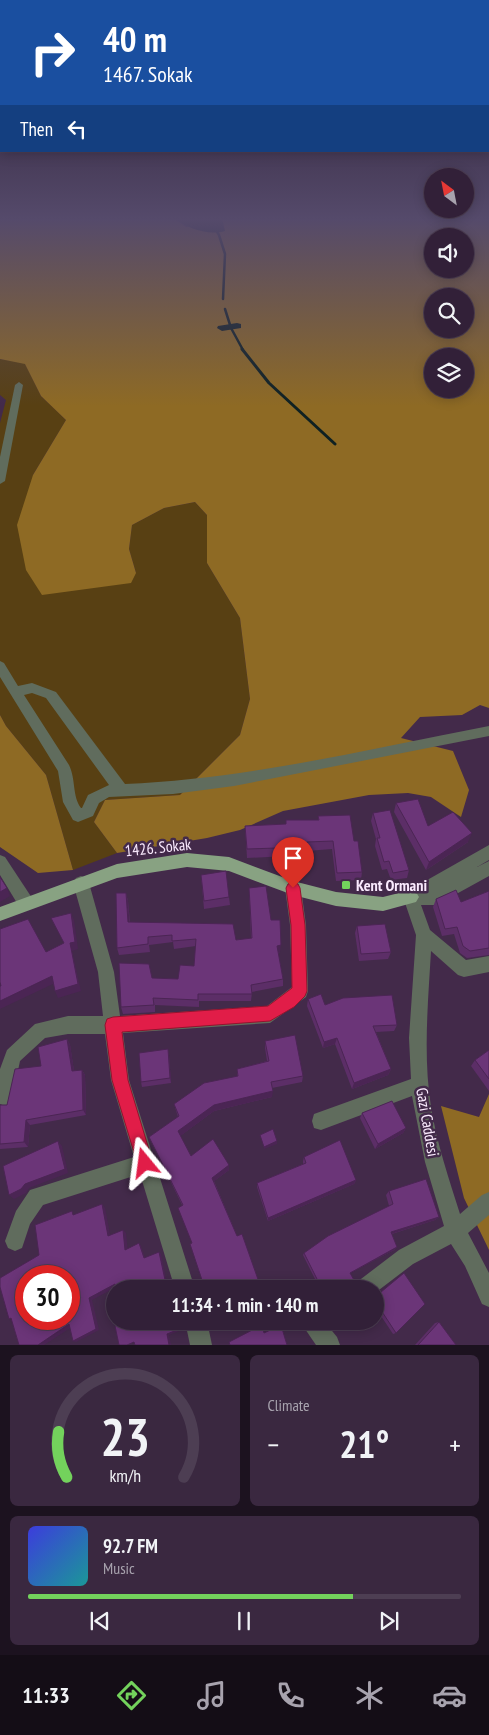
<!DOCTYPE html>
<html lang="en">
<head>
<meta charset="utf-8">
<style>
	body { margin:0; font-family:"PT Sans Narrow",sans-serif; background:#3a2840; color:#f1f3f6; height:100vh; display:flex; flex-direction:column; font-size:19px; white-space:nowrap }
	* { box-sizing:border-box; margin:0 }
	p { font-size:16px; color:#a8a3ae }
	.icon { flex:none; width:28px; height:28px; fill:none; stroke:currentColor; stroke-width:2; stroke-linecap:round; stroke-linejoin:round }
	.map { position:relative; height:1345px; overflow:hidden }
	.sheet { display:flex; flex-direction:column; gap:10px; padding:10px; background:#1c121f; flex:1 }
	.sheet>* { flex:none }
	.hud { position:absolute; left:0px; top:0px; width:490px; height:152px; box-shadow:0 2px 12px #0003,0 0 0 1px #4d3e53; background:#1a4fa0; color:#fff; overflow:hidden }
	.needle { width:32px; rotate:328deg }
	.buttons { position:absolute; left:424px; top:168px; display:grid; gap:10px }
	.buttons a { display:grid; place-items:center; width:50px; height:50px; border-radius:50%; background:#322038; box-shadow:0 2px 12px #0003,0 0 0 1px #4d3e53; font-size:25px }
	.speed { position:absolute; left:15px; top:1265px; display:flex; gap:10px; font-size:25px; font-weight:700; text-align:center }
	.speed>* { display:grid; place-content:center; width:65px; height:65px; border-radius:50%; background:#322038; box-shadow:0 2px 12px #0003,0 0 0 1px #4d3e53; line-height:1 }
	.speed .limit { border:8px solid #d22; background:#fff; color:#111 }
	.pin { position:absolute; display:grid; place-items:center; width:42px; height:42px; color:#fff; margin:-51px -21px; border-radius:50% 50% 50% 0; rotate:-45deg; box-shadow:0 0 5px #0007 }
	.pin .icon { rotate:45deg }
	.me { position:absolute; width:55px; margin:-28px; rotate:344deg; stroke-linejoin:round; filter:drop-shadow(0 0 4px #0008) }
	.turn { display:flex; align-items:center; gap:18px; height:105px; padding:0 20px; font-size:22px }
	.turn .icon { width:65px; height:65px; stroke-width:2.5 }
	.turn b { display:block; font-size:35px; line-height:42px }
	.then { display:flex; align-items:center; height:48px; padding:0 20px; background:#0003; gap:10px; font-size:19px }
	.big { font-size:38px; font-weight:700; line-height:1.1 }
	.sheet .tile { flex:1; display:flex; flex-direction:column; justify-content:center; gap:8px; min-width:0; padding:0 18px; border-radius:8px; background:#3a2840 }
	.sheet .dial { align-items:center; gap:0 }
	.dial svg { height:130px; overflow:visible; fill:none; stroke:#4d3e53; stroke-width:7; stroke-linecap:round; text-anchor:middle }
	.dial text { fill:#f1f3f6; stroke:none }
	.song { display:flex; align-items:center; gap:15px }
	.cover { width:60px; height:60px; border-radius:8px; background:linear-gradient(135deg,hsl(240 70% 55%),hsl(180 70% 35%)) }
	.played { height:5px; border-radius:2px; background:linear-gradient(90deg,#73d25c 75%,#4d3e53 75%) }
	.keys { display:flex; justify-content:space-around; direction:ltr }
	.heat { display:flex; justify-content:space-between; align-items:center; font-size:28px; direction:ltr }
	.sheet .tiles { flex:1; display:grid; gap:10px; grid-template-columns:1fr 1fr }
	.tile:last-child { grid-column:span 2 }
	.trip { position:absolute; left:106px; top:1280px; width:278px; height:50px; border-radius:25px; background:#322038; box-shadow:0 2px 12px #0003,0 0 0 1px #4d3e53; font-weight:700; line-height:50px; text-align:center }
	.dock { display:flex; height:80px; justify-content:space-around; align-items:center; background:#140d16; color:#a8a3ae }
	.dock .icon { width:35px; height:35px }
	.dock .active { color:#73d25c }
	.dock b { font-size:22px; color:#f1f3f6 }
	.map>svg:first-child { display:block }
</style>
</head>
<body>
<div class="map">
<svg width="489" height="1345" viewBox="0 0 489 1345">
	<rect width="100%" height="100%" fill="#432a4a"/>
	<path fill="#584013" d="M0,359L25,363L41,396L66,420L33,475L136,573L129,549L132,525L164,508L195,502L207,515V563L240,618L250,699L240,735L180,795L105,800L94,822L117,853L73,870L46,775L6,726L0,715V423L6,400L0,395Z"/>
	<g fill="#8e6a24" fill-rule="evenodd">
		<path d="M0,218H173L186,227L221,221L222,218H489V708L480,705L462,715L420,717L401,738L453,751L469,790L461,817L431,797L408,793L369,795L283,811L240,830L207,838L117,853L94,822L105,800L180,795L240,735L250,699L240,618L207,563V515L195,502L164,508L132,525L129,549L136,573L131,583L42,595L26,570L17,525L33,475L66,420L41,396L25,364L0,359ZM432,236H465V269H432ZM432,296H465V329H432ZM432,356H465V389H432Z"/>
		<path d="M0,715L6,726L46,775L73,870L38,873L0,847Z"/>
		<path d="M489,1094V1250L464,1198L441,1106L479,1117Z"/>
	</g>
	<path fill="#0f2122" d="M173,218H222L225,231C207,236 188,228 173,218Z"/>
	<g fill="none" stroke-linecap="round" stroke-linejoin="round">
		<g stroke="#0f2122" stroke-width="2.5">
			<path d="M209,218L219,235L225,254L223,299"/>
			<path d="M225,309L231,328L243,350"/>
		</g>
		<path stroke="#0f2122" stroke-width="3" d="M242,349L269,383L335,444"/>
		<path fill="#0f2122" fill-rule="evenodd" d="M237,323L241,324V328L222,331L217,328L218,326Z"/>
		<g fill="#606c5d" fill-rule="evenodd">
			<path d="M19,382L23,385L5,481L0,484V457L15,385Z"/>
			<path d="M0,661L4,663L18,686L32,683L56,692L125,784C248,779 369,749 489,726V736L234,786L173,794L109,797L99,803L93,816L78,822L73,820L63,802L58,771L0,677ZM32,693L46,698L109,785L88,795L82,808H81C72,796 76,779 69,765L24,695Z"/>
			<path d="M489,845V860L477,867L489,861V876L440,903L435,905H421L430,930L466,960L489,956V972L464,977L458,975L431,951C428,1003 423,1056 431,1107C437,1144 449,1179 460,1214L482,1195L489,1192V1215L468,1233L489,1273V1307L482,1304L465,1266L451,1244L413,1264L375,1293V1289H354L357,1282L399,1250L444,1226L425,1162L412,1096L321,1130L314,1128L312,1121L314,1114L411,1079L409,1038L416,935L403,897L406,892Z"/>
			<path d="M0,855L5,857L32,898L34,903L32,908L26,910L20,908L0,875Z"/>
			<path d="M81,876L86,878L89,883L114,972L120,1016L267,1006L292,987L290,925L285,888L288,883L293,881L298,883L301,888L306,925L308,991L306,997L270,1023L123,1033L129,1080L195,1289H175L140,1174L43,1205L30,1224L22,1248L15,1251L8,1248L5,1241L16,1211L30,1190L134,1157L111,1080L105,1034H68L45,1038L20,1061L11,1103L5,1106L0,1104V1069L7,1050L35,1024L68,1016H103L98,972L73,883L76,878Z"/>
			<path d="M185,1321H207L212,1345H190Z"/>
			<path d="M305,1321H324L337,1337L340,1345H316L303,1326Z"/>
		</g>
		<path fill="#88a282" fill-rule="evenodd" d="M187,853L229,857L293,881L336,892L383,897L411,890L416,892L419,897L416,902L383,911L336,906L293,895L229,871L187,867L117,878L0,921V907L117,864Z"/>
	</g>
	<g fill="#5c2e67">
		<path d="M396,803L428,826L468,842L426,870L394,812Z"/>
		<path d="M373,813L409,870L407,878L391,880L387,869L382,870L375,846L376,839L371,821Z"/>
		<path d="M318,816L354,841L362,872L361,880L336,881L332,849L307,851L306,855L247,858L245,826L285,824L318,820Z"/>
		<path d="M201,875L229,897L230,905L204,909Z"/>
		<path d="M249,888L271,920L280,952L278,953L283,979V986L252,992L251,1001H199V1007L155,1005V1012L123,1014L121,1007L152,978L178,979L194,966L196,946L174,949L173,942L149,945L150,952L119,955L117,948L126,893L128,901L130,922L236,940L251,939Z"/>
		<path d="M489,891V955L467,958L460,953L454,934L442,936L433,907L436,899L461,902Z"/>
		<path d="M357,926L391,952L388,959L359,961L355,933Z"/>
		<path d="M308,999L397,1025L394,1031L376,1032L391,1069L388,1075L352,1089L335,1044L323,1048L307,1006Z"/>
		<path d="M67,1039L70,1045L74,1071L82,1070L85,1075L86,1115L30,1125L28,1147L0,1149V1105H7L41,1066Z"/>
		<path d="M265,1041L303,1076L302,1082L272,1088V1097L214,1111L180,1136L191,1156L229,1170L214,1181L237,1236L260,1285V1287L251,1289H205L182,1205L149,1137L178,1117L174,1104L237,1076V1069L267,1061L265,1048Z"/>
		<path d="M489,1050V1091L471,1066L475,1060Z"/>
		<path d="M169,1055L171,1083L142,1087L141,1082Z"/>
		<path d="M362,1113L406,1128L403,1133L375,1149L360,1118Z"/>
		<path d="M304,1157L356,1180L354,1184L268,1221L257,1187V1183L303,1164V1161Z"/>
		<path d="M389,1191L439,1217L435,1220L392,1234L397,1247L394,1250L350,1273L354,1280L342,1289H320L303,1255L304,1253L389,1206L386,1195Z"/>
		<path d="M375,1297L396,1333L393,1334L375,1307Z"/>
		<path d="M439,1322L456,1345H415L435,1323Z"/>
	</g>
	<g fill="#4b2554">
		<path d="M472,833L468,842L426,870L429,862Z"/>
		<path d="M7,888L10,896L0,902V892Z"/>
		<path d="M126,893L128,901L130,930L128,922Z"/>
		<path d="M71,913L74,920L78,949L72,951L81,991L58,998L55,991L70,943Z"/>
		<path d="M281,945L280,952L276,954L277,946Z"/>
		<path d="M52,976L55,983L0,1009V1001Z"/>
		<path d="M337,1038L335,1044L323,1048L324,1042Z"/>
		<path d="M67,1039L70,1045L75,1077L72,1071Z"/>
		<path d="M168,1049L169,1055L171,1083L170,1078Z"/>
		<path d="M391,1069L388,1075L352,1089L354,1083Z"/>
		<path d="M82,1070L85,1075L86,1115L83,1110Z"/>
		<path d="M273,1091L272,1097L214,1111L179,1137L178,1131L214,1105Z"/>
		<path d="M26,1120L30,1125L28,1147L24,1142Z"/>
		<path d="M406,1128L403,1133L375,1149L378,1144Z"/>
		<path d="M58,1141L62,1146L68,1173L29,1188L26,1193L14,1199L9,1195Z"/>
		<path d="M277,1141V1144L264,1149V1147Z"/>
		<path d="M229,1165V1170L213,1182L212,1178Z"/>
		<path d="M356,1180L354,1184L268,1221V1218Z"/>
		<path d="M102,1204L105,1208L111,1239L108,1236Z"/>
		<path d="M439,1217L435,1220L388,1235L391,1232Z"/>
		<path d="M123,1230L126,1233L128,1253L125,1250Z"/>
		<path d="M139,1243L141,1246L146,1261L144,1258Z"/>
		<path d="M397,1247L394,1250L347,1275L350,1273Z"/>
		<path d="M159,1252L161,1254L168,1289H167Z"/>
		<path d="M115,1284L118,1286L92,1300L99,1330L76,1342L73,1341L89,1298Z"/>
		<path d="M181,1321H182L184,1329L169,1335L171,1345H169L167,1334Z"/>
		<path d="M69,1324L73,1326L44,1345H38Z"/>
	</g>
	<g fill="#6b3578" stroke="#4b2554" fill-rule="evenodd">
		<path d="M418,799L428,826L453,812L472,833L429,862L396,803Z"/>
		<path d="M390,810L409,870L393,873L389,861L384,862L377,838H380L373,813Z"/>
		<path d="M350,815L354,841H358L362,872L337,873L333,841L307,842V847L247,849L245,826L286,824V820H319L318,816Z"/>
		<path d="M226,871L229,897L204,901L201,875Z"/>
		<path d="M0,877L7,888L0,892Z"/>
		<path d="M266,886L271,920H280L281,945L277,946L283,979L251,985L252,994H198V1000L153,998L154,1005L121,1007L119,963L149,964L152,978L178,979L180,965L194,966L196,939L172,941V935L148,937V944L117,948L116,893H126L128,922L233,924L236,940L252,938L249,888Z"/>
		<path d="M456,890L461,902L489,891V948L470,951L463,946L457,927L445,929L436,899Z"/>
		<path d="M71,913L75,942L70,943L78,984L55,991L52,976L0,1001V986H1L0,982V929L28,919L46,952L64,943L51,918Z"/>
		<path d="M385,924L391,952L361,954L357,926Z"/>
		<path d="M321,994L325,1005L343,998L392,995L397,1025L373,1026L391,1069L354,1083L337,1038L324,1042L308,999Z"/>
		<path d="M295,1035L303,1076L271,1082L273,1091L214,1105L178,1131L191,1156L213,1139L229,1165L212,1178L237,1236L242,1234L260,1285L250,1287L246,1289H205L190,1244L192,1243L178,1208L183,1205L149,1137L179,1116L174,1104L204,1083L238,1076L237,1069L269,1061L265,1041Z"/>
		<path d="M67,1039L72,1071L82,1070L83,1110L26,1120L24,1142L0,1144V1105H7L15,1069L41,1066L38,1047Z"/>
		<path d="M168,1049L170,1078L141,1082L139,1053Z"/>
		<path d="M489,1050V1079L475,1060Z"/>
		<path d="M392,1101L406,1128L378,1144L362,1113Z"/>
		<path d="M273,1129L277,1141L264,1147L260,1135Z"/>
		<path d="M340,1140L356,1180L268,1218L257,1183L306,1163L304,1157Z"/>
		<path d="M58,1141L65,1169L25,1184L21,1189L9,1195L3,1166Z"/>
		<path d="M426,1179L439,1217L391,1232L397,1247L350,1273L354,1280L341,1289H322L304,1253L328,1236L393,1204L389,1191Z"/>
		<path d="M102,1204L108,1236L123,1230L125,1250L139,1243L144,1258L159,1252L167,1289H116L115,1284L89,1298L96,1329L73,1341L69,1324L38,1345H19L11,1318L9,1319L0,1287V1278L39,1255L35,1225L72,1211L73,1215ZM26,1276H69V1319H26Z"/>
		<path d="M404,1273L425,1304L396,1333L375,1301V1297Z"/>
		<path d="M122,1321H181L182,1328L167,1334L169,1345H135L134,1342L127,1345H119L115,1326L122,1323Z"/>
		<path d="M439,1322L456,1345H418Z"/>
		<path d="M262,1325L264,1333L281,1325L287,1345H230L229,1342Z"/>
	</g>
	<linearGradient id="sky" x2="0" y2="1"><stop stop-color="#251729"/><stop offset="0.54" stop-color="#554a6b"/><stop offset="1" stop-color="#554a6b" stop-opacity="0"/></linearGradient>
	<rect width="489" height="406" fill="url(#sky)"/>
	<path fill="#e11d48" stroke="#92132f" d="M293,882L298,884L300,888L305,925L307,991L305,996L294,1007L270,1021L122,1032L128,1080L153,1163L151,1169L145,1172L139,1169L112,1080L105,1025L107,1019L113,1017L268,1006L292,988L291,925L286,888L288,884Z"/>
	<rect fill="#73d25c" stroke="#432a4a" stroke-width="2" x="341" y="880" width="10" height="10" rx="2.5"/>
	<g text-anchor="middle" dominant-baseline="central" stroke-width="5" stroke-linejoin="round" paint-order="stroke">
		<g font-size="16" fill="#faeafe" stroke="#432a4a">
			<text transform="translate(158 847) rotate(-6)">1426. Sokak</text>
			<text transform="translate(428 1122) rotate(80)">Gazi Caddesi</text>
		</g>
		<g font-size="16" font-weight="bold" fill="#faeafe" stroke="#432a4a" text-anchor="start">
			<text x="356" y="885">Kent Ormani</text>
		</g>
	</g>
</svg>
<div class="buttons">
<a><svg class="needle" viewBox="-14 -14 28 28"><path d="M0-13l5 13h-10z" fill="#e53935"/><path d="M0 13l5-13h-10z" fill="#a8a3ae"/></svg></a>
<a><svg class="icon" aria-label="sound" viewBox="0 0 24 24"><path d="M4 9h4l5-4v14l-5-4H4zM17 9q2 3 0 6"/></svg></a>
<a><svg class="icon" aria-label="search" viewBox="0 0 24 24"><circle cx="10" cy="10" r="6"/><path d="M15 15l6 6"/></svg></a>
<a><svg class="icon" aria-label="layers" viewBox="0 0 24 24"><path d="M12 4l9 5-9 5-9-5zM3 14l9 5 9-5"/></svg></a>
</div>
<div class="speed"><div class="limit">30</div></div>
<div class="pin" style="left:293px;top:888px;background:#d93025"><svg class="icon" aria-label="arrive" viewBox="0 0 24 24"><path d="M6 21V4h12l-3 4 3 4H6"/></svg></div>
<svg class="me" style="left:145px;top:1163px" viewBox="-20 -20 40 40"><path d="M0-17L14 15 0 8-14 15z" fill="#e11d48" stroke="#fff" stroke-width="4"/></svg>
<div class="trip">11:34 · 1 min · 140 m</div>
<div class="hud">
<div class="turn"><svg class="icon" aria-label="right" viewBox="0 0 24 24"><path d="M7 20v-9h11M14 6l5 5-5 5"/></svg><div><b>40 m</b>1467. Sokak</div></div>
<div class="then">Then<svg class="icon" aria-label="left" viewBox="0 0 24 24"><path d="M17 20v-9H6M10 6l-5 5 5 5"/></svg></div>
</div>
</div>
<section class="sheet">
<div class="tiles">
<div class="tile dial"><svg viewBox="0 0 100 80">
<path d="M14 69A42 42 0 1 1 86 69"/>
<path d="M14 69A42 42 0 0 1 9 41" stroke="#73d25c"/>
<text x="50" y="56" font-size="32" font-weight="700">23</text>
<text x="50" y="72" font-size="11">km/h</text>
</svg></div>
<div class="tile"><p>Climate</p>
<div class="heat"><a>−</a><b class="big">21°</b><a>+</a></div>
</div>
<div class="tile">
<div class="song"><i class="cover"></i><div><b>92.7 FM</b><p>Music</p></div></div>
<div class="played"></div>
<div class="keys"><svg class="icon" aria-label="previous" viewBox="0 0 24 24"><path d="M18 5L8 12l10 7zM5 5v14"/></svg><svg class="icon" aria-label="pause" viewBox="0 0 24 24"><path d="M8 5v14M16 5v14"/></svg><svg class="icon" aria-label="next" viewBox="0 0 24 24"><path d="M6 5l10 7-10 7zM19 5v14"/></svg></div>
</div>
</div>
</section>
<nav class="dock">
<b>11:33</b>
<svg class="icon active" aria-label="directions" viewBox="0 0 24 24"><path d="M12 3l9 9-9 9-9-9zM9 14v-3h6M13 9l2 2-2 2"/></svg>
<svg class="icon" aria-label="music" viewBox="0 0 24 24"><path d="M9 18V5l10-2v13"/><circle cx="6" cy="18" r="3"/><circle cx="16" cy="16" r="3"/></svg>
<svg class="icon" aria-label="phone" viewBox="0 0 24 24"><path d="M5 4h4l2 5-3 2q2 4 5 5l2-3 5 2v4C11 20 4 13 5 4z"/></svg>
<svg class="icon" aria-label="climate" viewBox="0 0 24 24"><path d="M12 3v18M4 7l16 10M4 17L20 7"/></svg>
<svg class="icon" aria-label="car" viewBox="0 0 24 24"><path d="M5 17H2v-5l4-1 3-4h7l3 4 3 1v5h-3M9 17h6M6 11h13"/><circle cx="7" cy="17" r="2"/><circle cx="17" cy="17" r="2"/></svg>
</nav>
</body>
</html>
